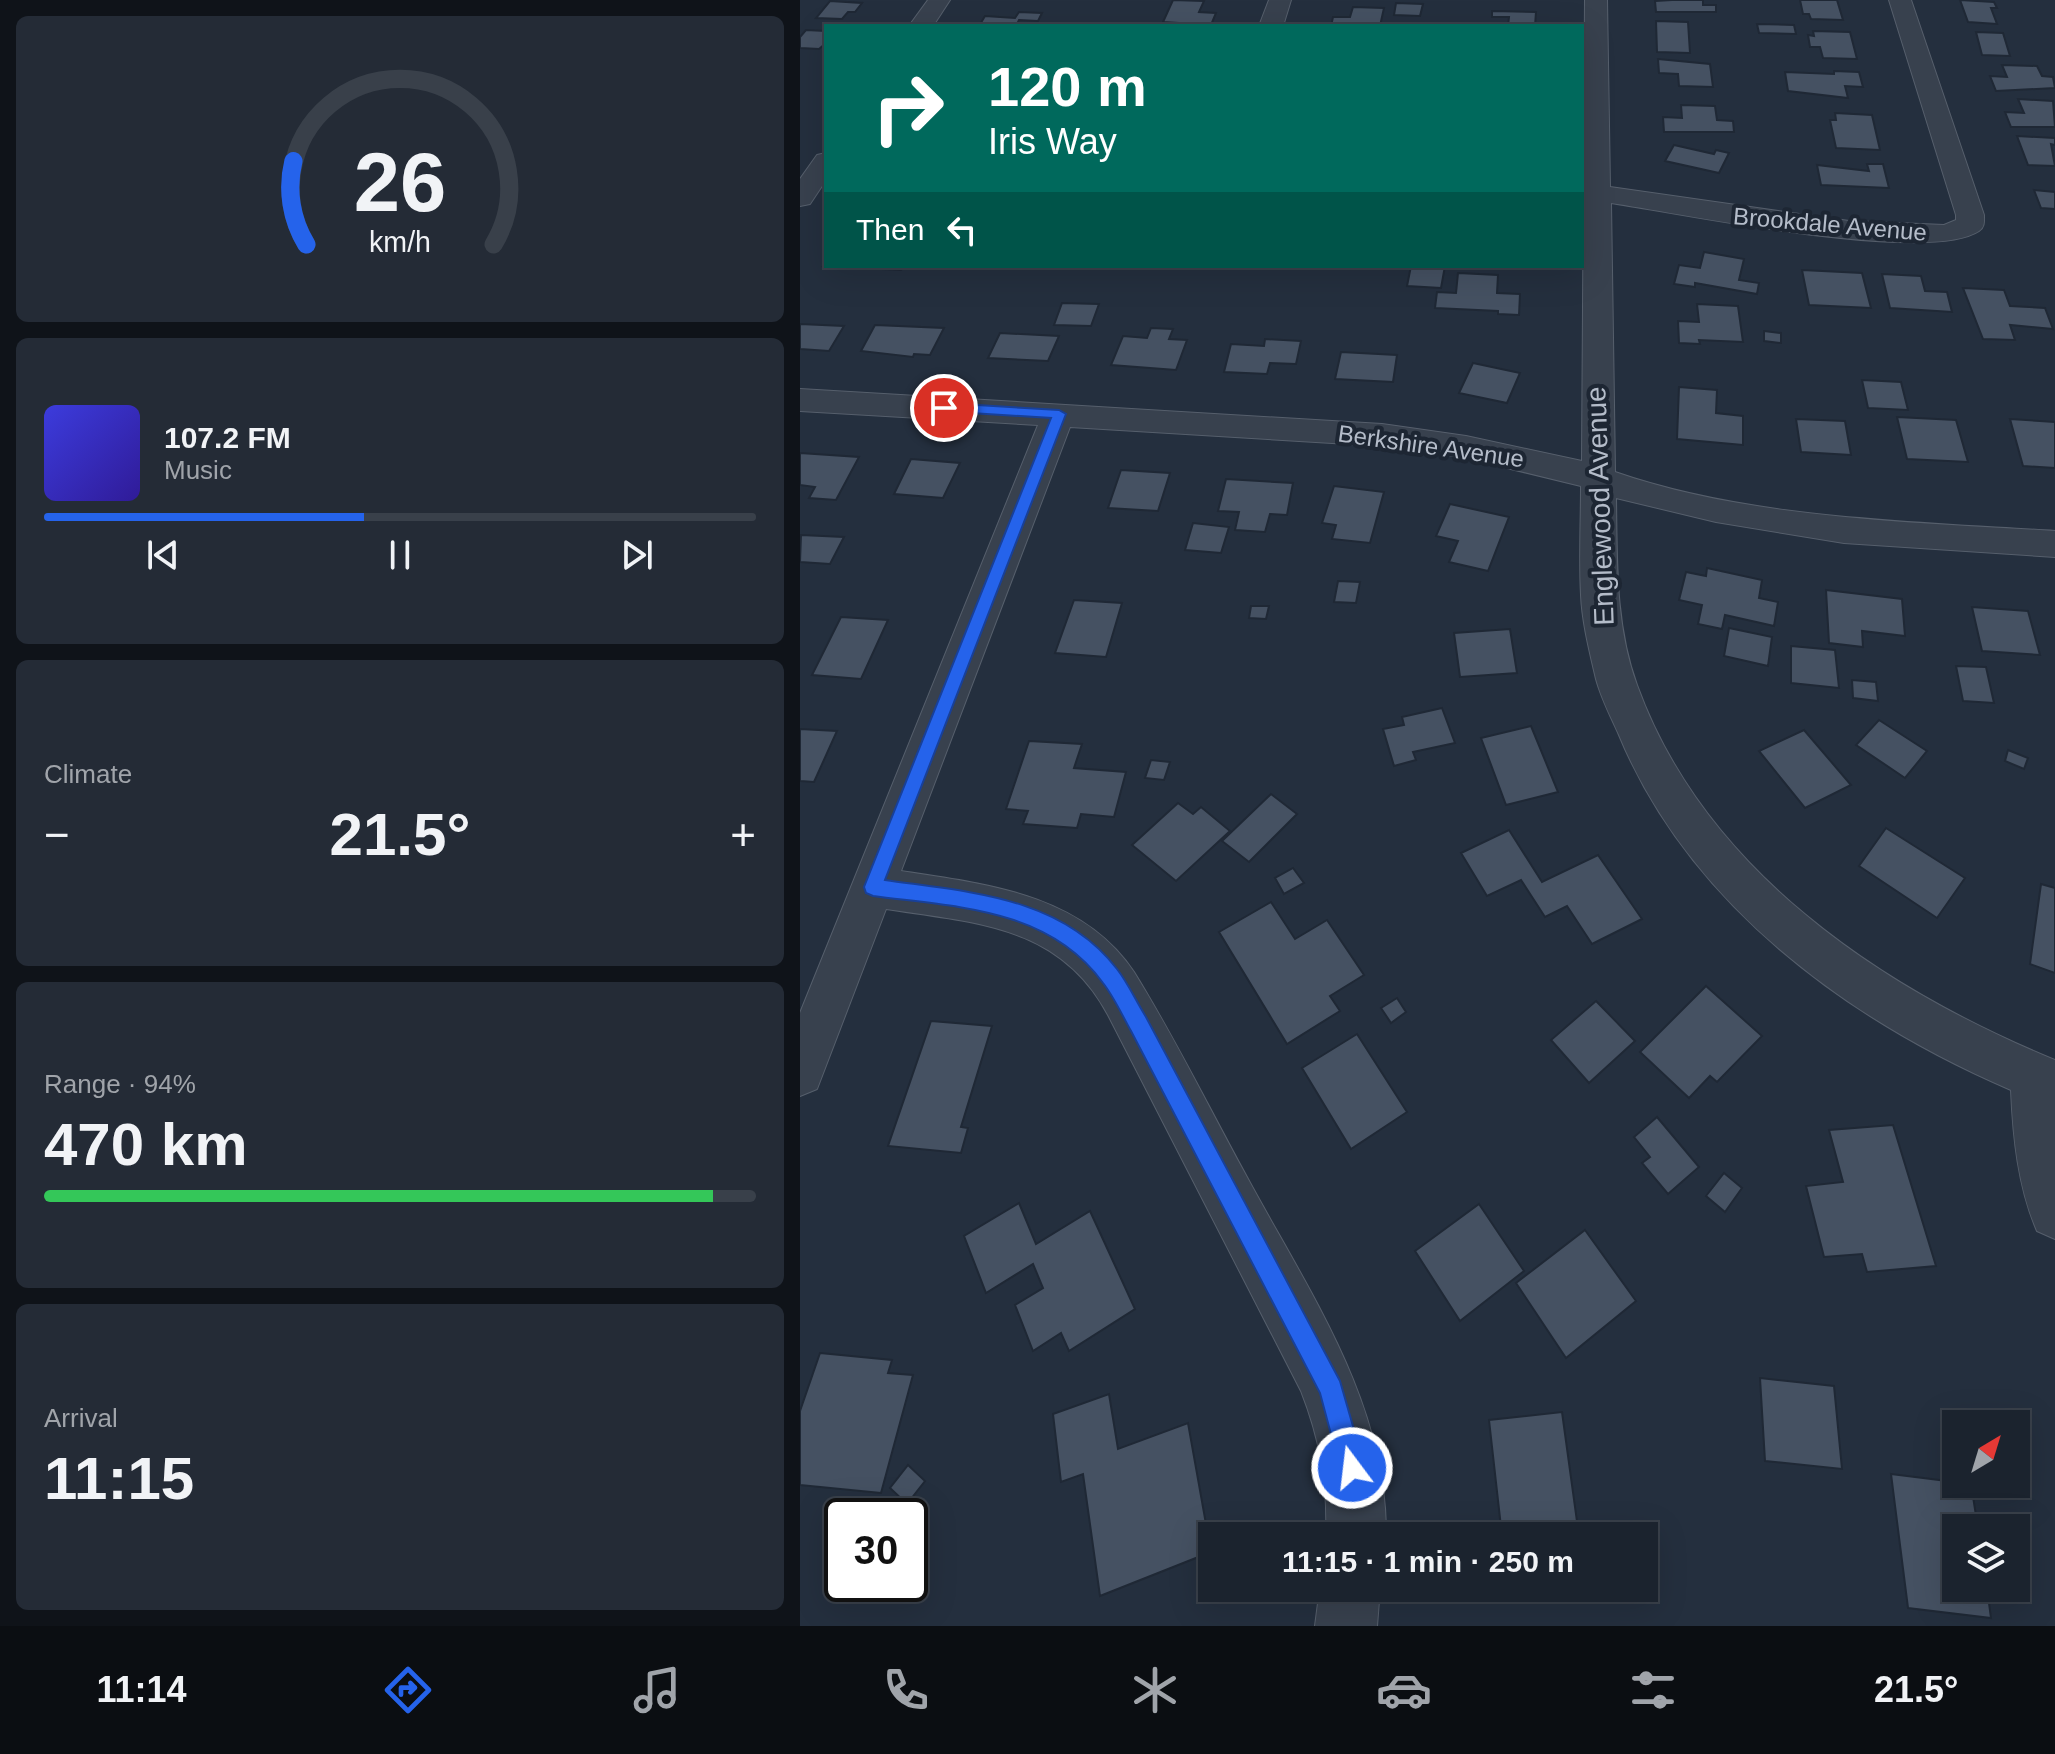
<!DOCTYPE html>
<html lang="en">
<head>
<meta charset="utf-8">
<style>
	body { margin:0; font-family:Arial,sans-serif; background:#242b36; color:#f1f3f6; height:100vh; display:flex; flex-direction:column; font-size:30px; white-space:nowrap }
	* { box-sizing:border-box; margin:0 }
	p { font-size:26px; color:#a0a4aa }
	.icon { flex:none; width:44px; height:44px; fill:none; stroke:currentColor; stroke-width:2; stroke-linecap:round; stroke-linejoin:round }
	.map { position:relative; flex:1; overflow:hidden }
	.panel { display:flex; flex-direction:column; gap:16px; padding:16px; background:#0f1319; width:800px }
	.panel>* { flex:none }
	.top-card { position:absolute; left:24px; top:24px; width:760px; height:244px; border-radius:0px; box-shadow:0 8px 32px #0002,0 0 0 2px #39404a; background:#00695c; color:#fff; overflow:hidden }
	.needle { width:52px; rotate:38deg }
	.buttons { position:absolute; left:1142px; top:1410px; display:grid; gap:16px }
	.buttons a { display:grid; place-items:center; width:88px; height:88px; border-radius:0px; background:#1b232e; box-shadow:0 8px 32px #0002,0 0 0 2px #39404a; font-size:40px }
	.speed { position:absolute; left:24px; top:1498px; display:flex; gap:16px; font-size:40px; font-weight:700; text-align:center }
	.speed>* { display:grid; place-content:center; width:104px; height:104px; border-radius:50%; background:#1b232e; box-shadow:0 8px 32px #0002,0 0 0 2px #39404a; line-height:1 }
	.speed .limit { border:4px solid #111; border-radius:12px; background:#fff; color:#111 }
	.pin { position:absolute; display:grid; place-items:center; width:68px; height:68px; color:#fff; margin:-34px; border:4px solid #fff; border-radius:50%; box-shadow:0 2px 8px #0007 }
	.me { position:absolute; width:88px; margin:-44px; rotate:345deg; stroke-linejoin:round; filter:drop-shadow(0 0 6px #0008) }
	.turn { display:flex; align-items:center; gap:28px; height:168px; padding:0 32px; font-size:36px }
	.turn .icon { width:104px; height:104px; stroke-width:2.5 }
	.turn b { display:block; font-size:56px; line-height:68px }
	.then { display:flex; align-items:center; height:76px; padding:0 32px; background:#0003; gap:16px; font-size:30px }
	.big { font-size:60px; font-weight:800; line-height:1.1 }
	.panel .tile { flex:1; display:flex; flex-direction:column; justify-content:center; gap:12px; min-width:0; padding:0 28px; border-radius:12px; background:#242b36 }
	.panel .dial { align-items:center; gap:0 }
	.dial svg { height:208px; overflow:visible; fill:none; stroke:#39404a; stroke-width:7; stroke-linecap:round; text-anchor:middle }
	.dial text { fill:#f1f3f6; stroke:none }
	.song { display:flex; align-items:center; gap:24px }
	.cover { width:96px; height:96px; border-radius:12px; background:linear-gradient(135deg,hsl(240 70% 55%),hsl(250 70% 35%)) }
	.played { height:8px; border-radius:4px; background:linear-gradient(90deg,#2563eb 45%,#39404a 45%) }
	.keys { display:flex; justify-content:space-around; direction:ltr }
	.heat { display:flex; justify-content:space-between; align-items:center; font-size:44px; direction:ltr }
	.charge { height:12px; border-radius:6px; background:linear-gradient(90deg,#34c759 94%,#39404a 0) }
	.trip { position:absolute; left:398px; top:1522px; width:460px; height:80px; border-radius:0px; background:#1b232e; box-shadow:0 8px 32px #0002,0 0 0 2px #39404a; font-weight:800; line-height:80px; text-align:center }
	.tabs { display:flex; height:128px; justify-content:space-around; align-items:center; background:#0b0e12; color:#a0a4aa }
	.tabs .icon { width:56px; height:56px }
	.tabs .active { color:#2563eb }
	.tabs b { font-size:36px; color:#f1f3f6 }
	main { display:flex; flex:1; min-height:0 }
	.map>svg:first-child { display:block }
</style>
</head>
<body>
<main>
<section class="panel">
<div class="tile dial"><svg viewBox="0 0 100 80">
<path d="M14 69A42 42 0 1 1 86 69"/>
<path d="M14 69A42 42 0 0 1 9 37" stroke="#2563eb"/>
<text x="50" y="56" font-size="32" font-weight="700">26</text>
<text x="50" y="72" font-size="11">km/h</text>
</svg></div>
<div class="tile">
<div class="song"><i class="cover"></i><div><b>107.2 FM</b><p>Music</p></div></div>
<div class="played"></div>
<div class="keys"><svg class="icon" aria-label="previous" viewBox="0 0 24 24"><path d="M18 5L8 12l10 7zM5 5v14"/></svg><svg class="icon" aria-label="pause" viewBox="0 0 24 24"><path d="M8 5v14M16 5v14"/></svg><svg class="icon" aria-label="next" viewBox="0 0 24 24"><path d="M6 5l10 7-10 7zM19 5v14"/></svg></div>
</div>
<div class="tile"><p>Climate</p>
<div class="heat"><a>−</a><b class="big">21.5°</b><a>+</a></div>
</div>
<div class="tile"><p>Range · 94%</p><b class="big">470 km</b><div class="charge"></div></div>
<div class="tile"><p>Arrival</p><b class="big">11:15</b></div>
</section>
<div class="map">
<svg width="1255" height="1626" viewBox="0 0 1255 1626">
	<rect width="100%" height="100%" fill="#242f3e"/>
	<g fill="#455162" stroke="#1f2835" stroke-width="2">
		<path d="M373,0L404,1L399,12L416,13L411,25L363,22Z"/>
		<path d="M872,0H903V5H916V12H856L855,1Z"/>
		<path d="M1000,0H1037L1043,20L1011,19L1009,14H1003Z"/>
		<path d="M1160,0L1194,2L1197,8H1191L1197,24L1168,22Z"/>
		<path d="M30,1L62,3L55,12H48L42,19L16,18Z"/>
		<path d="M596,3L623,4L620,16L594,15Z"/>
		<path d="M553,7L584,8L580,26H531L533,17H550Z"/>
		<path d="M692,11L736,12L735,26H708L709,17H692Z"/>
		<path d="M219,12L242,13L238,21L219,20L216,26H179L185,16L215,18Z"/>
		<path d="M856,21L888,22L890,53L857,52Z"/>
		<path d="M957,24L994,25L996,34L959,33Z"/>
		<path d="M6,30L26,31V43L19,49L0,48V37Z"/>
		<path d="M1013,31L1050,32L1057,59L1023,58L1020,47H1010L1008,35L1014,36Z"/>
		<path d="M1176,32L1203,33L1210,56L1182,55Z"/>
		<path d="M858,59L910,64L913,87L879,86L878,74L859,73Z"/>
		<path d="M1202,65L1237,66L1242,76L1253,77L1255,88L1196,91L1190,76L1207,77Z"/>
		<path d="M1034,71L1059,72L1063,87L1045,86L1048,98L988,91L985,72L1034,74Z"/>
		<path d="M1218,99L1253,101L1255,127H1211L1205,112L1224,113Z"/>
		<path d="M881,105L915,106L917,120L933,121L934,132H864L863,117L882,118Z"/>
		<path d="M1035,113L1072,115L1080,150L1036,148L1030,120H1036Z"/>
		<path d="M1217,136L1255,138V145L1251,144L1255,166L1228,165Z"/>
		<path d="M874,145L914,154L916,150L929,153L919,173L865,161Z"/>
		<path d="M1067,164H1083L1089,188L1021,185L1017,165L1069,171Z"/>
		<path d="M1234,190L1255,192V209L1241,208Z"/>
		<path d="M904,252L944,259L939,280L959,283L957,294L895,283V287L874,284L879,265L900,268Z"/>
		<path d="M26,261V266H103L101,270L23,266Z"/>
		<path d="M611,266H645L641,288L607,286Z"/>
		<path d="M1002,270L1062,273L1071,308L1009,305Z"/>
		<path d="M658,273L698,275L697,293L720,294L719,315L698,314V311L635,308L637,292L656,293Z"/>
		<path d="M1082,274L1121,276L1125,291L1147,292L1152,312L1090,308Z"/>
		<path d="M1163,288L1204,290L1210,306L1245,308L1253,329L1210,325L1215,340L1183,339Z"/>
		<path d="M262,303L299,304L291,326L254,325Z"/>
		<path d="M897,304L938,306L943,342L899,340L900,344L879,343L878,321L899,322Z"/>
		<path d="M0,324L44,326L29,351L0,349Z"/>
		<path d="M75,325L144,328L130,355L114,354L113,357L61,351Z"/>
		<path d="M351,328L373,329L369,339L387,340L376,370L311,365L323,336L347,338Z"/>
		<path d="M964,331L981,333V343L964,341Z"/>
		<path d="M200,333L259,336L248,361L188,358Z"/>
		<path d="M465,339L501,341L496,364L470,363L467,374L424,372L431,344L464,346Z"/>
		<path d="M541,352L597,355L593,382L535,379Z"/>
		<path d="M673,363L720,373L707,403L659,393Z"/>
		<path d="M1062,380L1101,382L1108,410L1068,408Z"/>
		<path d="M879,387L917,390L916,413L943,416V445L877,439Z"/>
		<path d="M1097,417L1156,420L1168,462L1107,459Z"/>
		<path d="M996,419L1045,421L1051,455L1001,452Z"/>
		<path d="M1210,419L1255,422V468L1223,466Z"/>
		<path d="M0,453L59,457L36,500L9,498L15,487L0,485Z"/>
		<path d="M111,459L160,463L143,498L94,494Z"/>
		<path d="M321,470L370,473L358,511L308,508Z"/>
		<path d="M426,479L493,483L487,515L470,514L465,532L435,530L439,512L418,511Z"/>
		<path d="M534,486L584,492L570,543L532,539L536,525L522,523Z"/>
		<path d="M650,504L709,517L688,571L649,562L658,541L636,536Z"/>
		<path d="M393,523L429,527L421,553L385,550Z"/>
		<path d="M1,535L44,537L30,564L0,562Z"/>
		<path d="M907,568L962,580L959,598L978,602L974,626L925,615L922,629L898,624L902,605L879,600L886,572L906,576Z"/>
		<path d="M538,581L560,582L556,603L534,602Z"/>
		<path d="M1026,590L1102,599L1105,636L1062,631L1063,647L1029,643Z"/>
		<path d="M274,600L322,603L306,657L255,653Z"/>
		<path d="M451,606H469L466,619L449,618Z"/>
		<path d="M1172,607L1228,611L1240,655L1182,651Z"/>
		<path d="M41,617L88,620L61,679L12,675Z"/>
		<path d="M929,628L972,637L968,666L924,656Z"/>
		<path d="M710,629L717,673L660,677L654,633Z"/>
		<path d="M991,646L1035,650L1039,688L991,683Z"/>
		<path d="M1156,666L1186,667L1194,703L1163,701Z"/>
		<path d="M1052,680L1076,682L1078,701L1053,698Z"/>
		<path d="M642,708L655,743L613,752L616,760L594,766L583,729L604,725L602,717Z"/>
		<path d="M1079,720L1127,751L1105,778L1056,745Z"/>
		<path d="M731,726L758,792L706,805L681,738Z"/>
		<path d="M0,729L37,731L14,782L0,781Z"/>
		<path d="M1004,730L1051,785L1005,808L959,751Z"/>
		<path d="M229,741L282,744L274,768L326,772L314,817L281,814L277,828L223,824L228,811L206,809Z"/>
		<path d="M1208,750L1228,758L1224,769L1205,761Z"/>
		<path d="M351,760L370,762L364,780L345,778Z"/>
		<path d="M471,794L497,814L449,862L422,841Z"/>
		<path d="M378,803L393,814L401,807L430,831L376,881L332,845Z"/>
		<path d="M1086,828L1165,878L1137,918L1059,866Z"/>
		<path d="M709,830L742,882L798,855L842,919L792,944L767,906L745,917L721,880L687,896L661,853Z"/>
		<path d="M493,868L504,883L484,894L475,878Z"/>
		<path d="M1241,884L1255,888V973L1230,964Z"/>
		<path d="M471,902L495,939L527,920L564,975L530,996L540,1011L487,1044L419,932Z"/>
		<path d="M906,986L962,1036L917,1082L910,1076L889,1098L840,1052Z"/>
		<path d="M597,998L606,1012L591,1023L581,1008Z"/>
		<path d="M796,1001L835,1041L789,1083L751,1040Z"/>
		<path d="M131,1021L192,1026L161,1127L168,1128L161,1153L88,1146Z"/>
		<path d="M557,1034L607,1112L551,1149L502,1068Z"/>
		<path d="M857,1117L899,1167L868,1194L842,1163L850,1157L834,1137Z"/>
		<path d="M1093,1125L1136,1266L1067,1272L1062,1254L1024,1257L1006,1186L1043,1182L1029,1130Z"/>
		<path d="M924,1173L942,1188L925,1212L906,1196Z"/>
		<path d="M219,1203L236,1244L290,1211L335,1309L269,1351L261,1333L233,1351L215,1305L243,1288L233,1264L186,1293L164,1236Z"/>
		<path d="M679,1204L724,1271L660,1321L615,1251Z"/>
		<path d="M785,1230L836,1301L766,1358L716,1283Z"/>
		<path d="M20,1353L92,1360L88,1373L113,1375L81,1493L0,1485V1411Z"/>
		<path d="M960,1378L1034,1386L1042,1469L965,1461Z"/>
		<path d="M309,1394L318,1449L388,1423L411,1552L300,1596L283,1474L261,1482L253,1414Z"/>
		<path d="M762,1412L779,1536H702L689,1420Z"/>
		<path d="M108,1465L125,1481L107,1504L90,1488Z"/>
		<path d="M1091,1474L1171,1484L1178,1528H1156V1588H1187L1191,1618L1108,1608Z"/>
	</g>
	<g fill="none" stroke-linecap="round" stroke-linejoin="round">
		<g stroke="#565f6c" stroke-width="2">
			<g id="minor">
				<path d="M128,0H150L133,26H109Z"/>
				<path d="M469,0H491L483,26H459Z"/>
				<path d="M785,0H807L810,187L1049,221L1144,225L1156,220V215L1089,0H1111L1184,215C1184,221 1185,227 1179,231C1128,265 879,213 811,203L815,472C950,519 1114,522 1255,531V557L1044,543L916,522L816,498C817,560 815,625 837,685C904,870 1080,988 1255,1060V1239L1237,1231C1218,1187 1213,1137 1211,1090C1048,1020 889,904 819,735C811,717 801,698 796,679C790,653 782,622 781,595C779,559 781,522 781,486L666,458L582,446L270,427L101,871C186,884 282,894 334,972C375,1038 410,1110 448,1179C509,1292 587,1403 586,1536H526C528,1484 520,1439 501,1391L308,1015C260,925 176,923 86,909L17,1089L0,1096V1013L238,425L0,411V389L582,424L666,436L782,461Z"/>
				<path d="M26,153V180L10,204L0,206V179L17,155Z"/>
				<path d="M520,1588H580L577,1626H515Z"/>
			</g>
		</g>
		<use href="#minor" fill="#38414e" fill-rule="evenodd"/>
	</g>
	<path fill="#2563eb" stroke="#184099" stroke-width="2" d="M144,403L259,410L266,414L85,880C168,892 261,896 317,969C328,983 336,1001 346,1017L540,1381L565,1468L561,1477L552,1481L544,1477L540,1468L520,1393L331,1031C322,1015 314,997 303,983C249,908 156,907 73,896L66,893L64,887L251,418L139,411L137,408Z"/>
	<g text-anchor="middle" dominant-baseline="central" stroke-width="8" stroke-linejoin="round" paint-order="stroke">
		<g font-size="24" fill="#b4bcc9" stroke="#1d2633">
			<text transform="translate(1030 224) rotate(5)">Brookdale Avenue</text>
			<text transform="translate(631 446) rotate(8)">Berkshire Avenue</text>
		</g>
		<g font-size="28" fill="#b4bcc9" stroke="#1d2633">
			<text transform="translate(800 506) rotate(-92)">Englewood Avenue</text>
		</g>
	</g>
</svg>
<div class="buttons">
<a><svg class="needle" viewBox="-14 -14 28 28"><path d="M0-13l5 13h-10z" fill="#e53935"/><path d="M0 13l5-13h-10z" fill="#a0a4aa"/></svg></a>
<a><svg class="icon" aria-label="layers" viewBox="0 0 24 24"><path d="M12 4l9 5-9 5-9-5zM3 14l9 5 9-5"/></svg></a>
</div>
<div class="speed"><div class="limit">30</div></div>
<div class="pin" style="left:144px;top:408px;background:#d93025"><svg class="icon" aria-label="arrive" viewBox="0 0 24 24"><path d="M6 21V4h12l-3 4 3 4H6"/></svg></div>
<svg class="me" style="left:552px;top:1468px" viewBox="-20 -20 40 40"><circle r="17" fill="#2563eb" stroke="#fff" stroke-width="3"/><path d="M0-11L8 9 0 5-8 9z" fill="#fff"/></svg>
<div class="trip">11:15 · 1 min · 250 m</div>
<div class="top-card">
<div class="turn"><svg class="icon" aria-label="right" viewBox="0 0 24 24"><path d="M7 20v-9h11M14 6l5 5-5 5"/></svg><div><b>120 m</b>Iris Way</div></div>
<div class="then">Then<svg class="icon" aria-label="left" viewBox="0 0 24 24"><path d="M17 20v-9H6M10 6l-5 5 5 5"/></svg></div>
</div>
</div>
</main>
<nav class="tabs">
<b>11:14</b>
<svg class="icon active" aria-label="directions" viewBox="0 0 24 24"><path d="M12 3l9 9-9 9-9-9zM9 14v-3h6M13 9l2 2-2 2"/></svg>
<svg class="icon" aria-label="music" viewBox="0 0 24 24"><path d="M9 18V5l10-2v13"/><circle cx="6" cy="18" r="3"/><circle cx="16" cy="16" r="3"/></svg>
<svg class="icon" aria-label="phone" viewBox="0 0 24 24"><path d="M5 4h4l2 5-3 2q2 4 5 5l2-3 5 2v4C11 20 4 13 5 4z"/></svg>
<svg class="icon" aria-label="climate" viewBox="0 0 24 24"><path d="M12 3v18M4 7l16 10M4 17L20 7"/></svg>
<svg class="icon" aria-label="car" viewBox="0 0 24 24"><path d="M5 17H2v-5l4-1 3-4h7l3 4 3 1v5h-3M9 17h6M6 11h13"/><circle cx="7" cy="17" r="2"/><circle cx="17" cy="17" r="2"/></svg>
<svg class="icon" aria-label="filters" viewBox="0 0 24 24"><path d="M4 7h16M4 17h16"/><circle cx="9" cy="7" r="2"/><circle cx="15" cy="17" r="2"/></svg>
<b>21.5°</b>
</nav>
</body>
</html>
